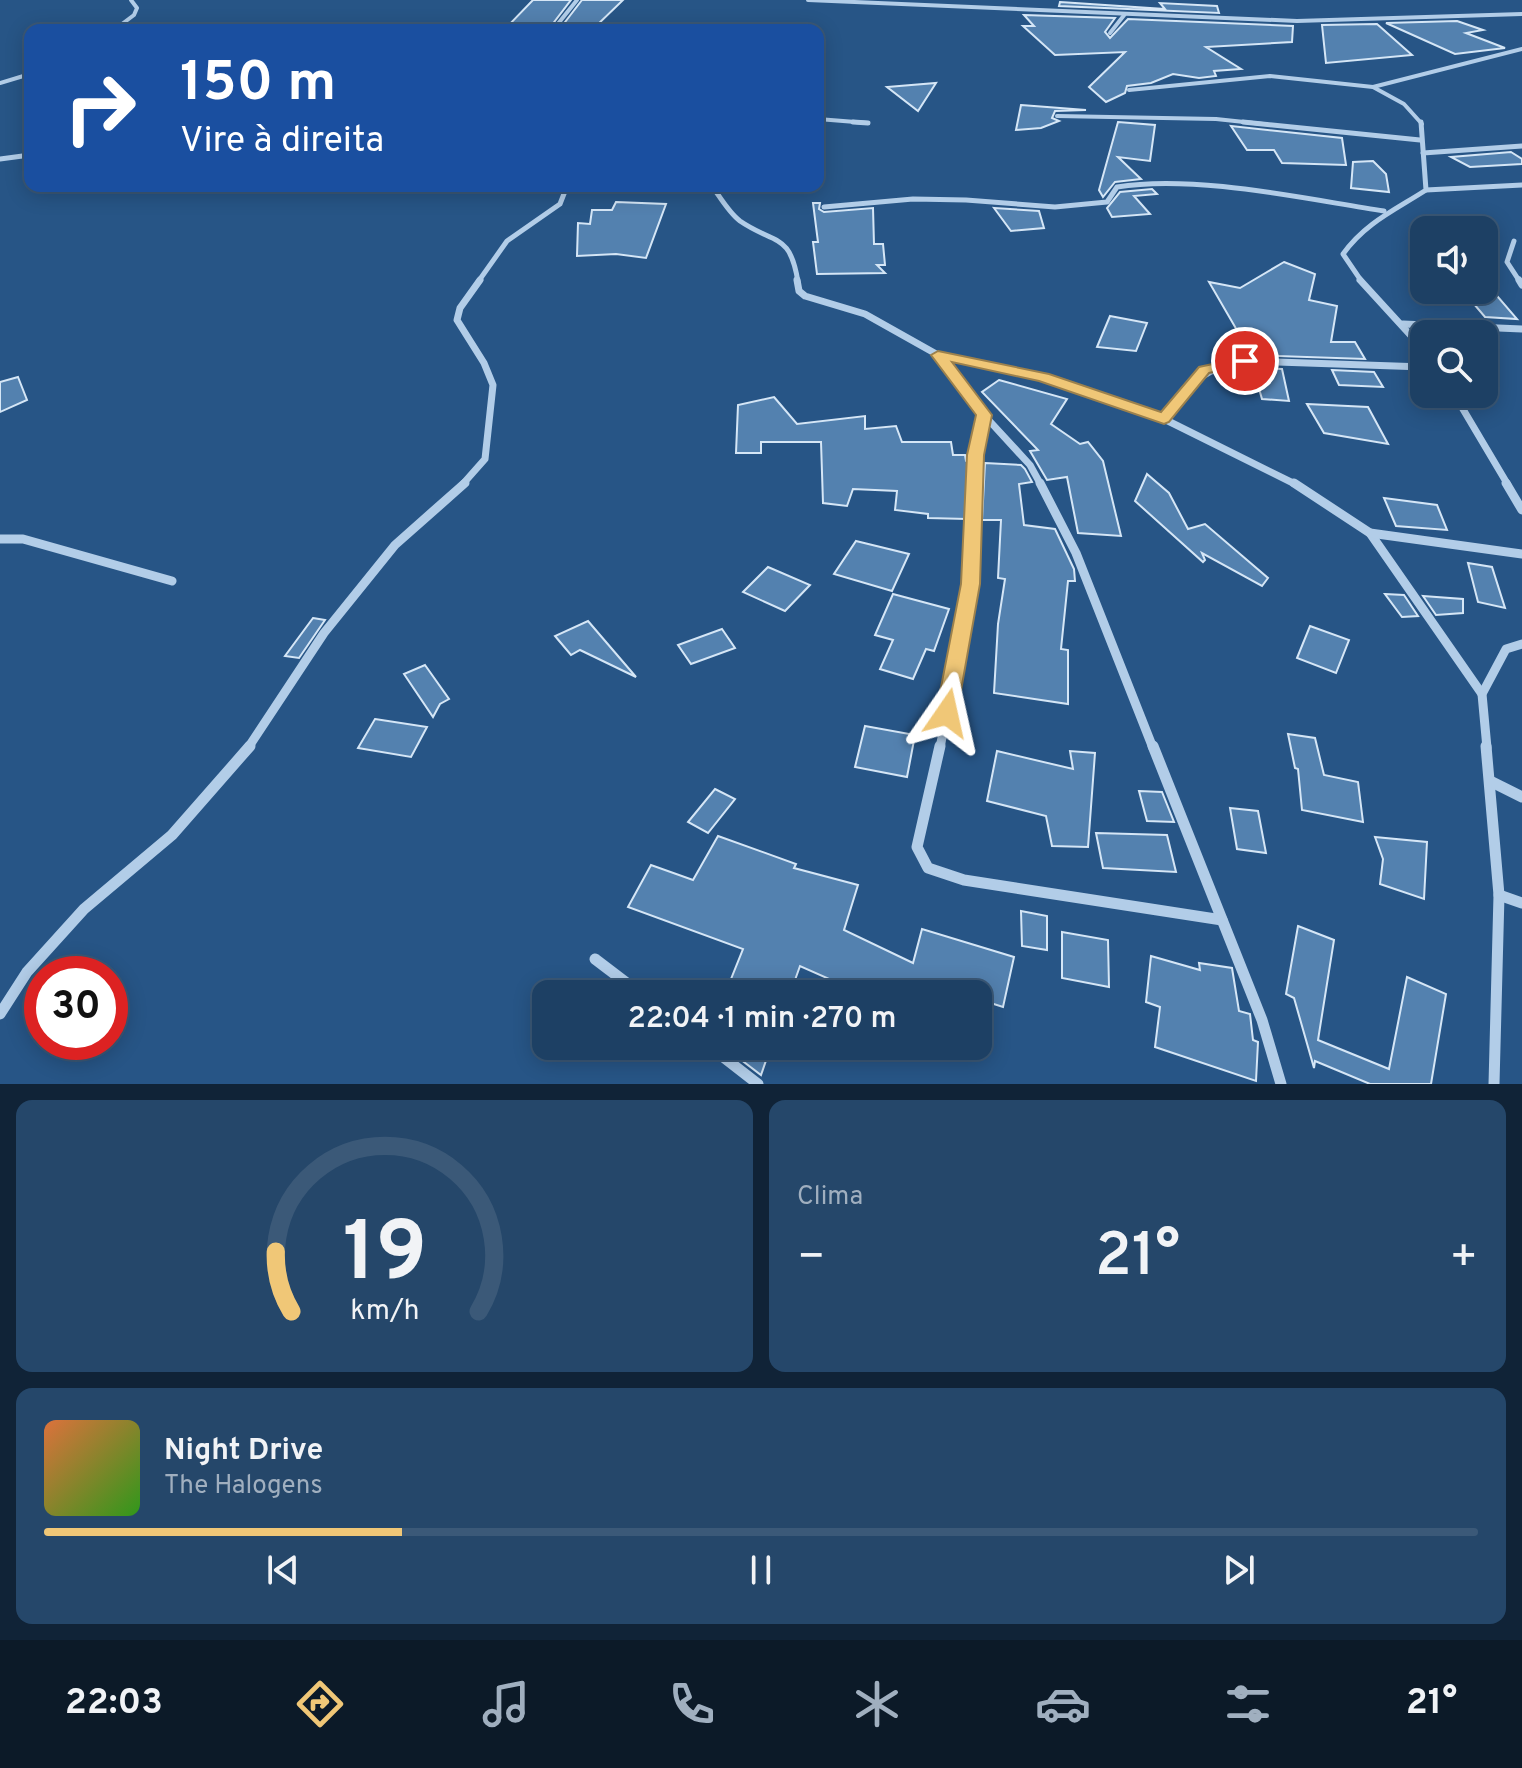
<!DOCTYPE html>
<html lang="pt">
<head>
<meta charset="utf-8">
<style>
	body { margin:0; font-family:Overpass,sans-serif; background:#25476a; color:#f1f3f6; height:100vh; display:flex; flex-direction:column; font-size:30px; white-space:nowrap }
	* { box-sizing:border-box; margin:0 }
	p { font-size:26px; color:#a0afbf }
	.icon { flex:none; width:44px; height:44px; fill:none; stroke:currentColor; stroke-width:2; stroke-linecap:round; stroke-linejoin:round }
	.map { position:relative; height:1084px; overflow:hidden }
	.panel { display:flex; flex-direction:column; gap:16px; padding:16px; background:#102337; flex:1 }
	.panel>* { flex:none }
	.banner { position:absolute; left:24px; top:24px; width:800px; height:168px; border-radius:16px; box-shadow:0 4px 20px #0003,0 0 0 2px #3b5978; background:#1a4fa0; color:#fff; overflow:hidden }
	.fabs { position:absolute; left:1410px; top:216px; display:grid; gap:16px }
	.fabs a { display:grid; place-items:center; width:88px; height:88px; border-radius:16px; background:#1d4064; box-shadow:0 4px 20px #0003,0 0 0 2px #3b5978; font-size:40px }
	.speed { position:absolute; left:24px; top:956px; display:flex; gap:16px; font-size:40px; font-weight:700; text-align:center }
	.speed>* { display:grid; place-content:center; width:104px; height:104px; border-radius:50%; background:#1d4064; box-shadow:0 4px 20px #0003,0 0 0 2px #3b5978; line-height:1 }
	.speed .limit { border:12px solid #d22; background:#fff; color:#111 }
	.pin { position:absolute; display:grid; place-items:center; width:68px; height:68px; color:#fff; margin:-34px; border:4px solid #fff; border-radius:50%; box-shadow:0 2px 8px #0007 }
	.me { position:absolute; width:88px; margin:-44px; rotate:11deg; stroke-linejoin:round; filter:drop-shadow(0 0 6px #0008) }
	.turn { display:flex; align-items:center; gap:28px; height:168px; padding:0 24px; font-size:36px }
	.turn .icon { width:104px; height:104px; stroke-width:2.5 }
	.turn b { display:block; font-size:56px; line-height:68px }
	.big { font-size:60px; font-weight:600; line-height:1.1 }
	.panel .tile { flex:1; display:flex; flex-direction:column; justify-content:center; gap:12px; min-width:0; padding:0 28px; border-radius:16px; background:#25476a }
	.panel .dial { align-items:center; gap:0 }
	.dial svg { height:208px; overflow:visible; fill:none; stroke:#3b5978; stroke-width:7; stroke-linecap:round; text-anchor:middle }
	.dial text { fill:#f1f3f6; stroke:none }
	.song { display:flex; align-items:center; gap:24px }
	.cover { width:96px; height:96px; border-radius:12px; background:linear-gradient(135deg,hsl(20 70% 55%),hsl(110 70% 35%)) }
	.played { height:8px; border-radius:4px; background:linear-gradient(90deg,#f0c777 25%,#3b5978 25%) }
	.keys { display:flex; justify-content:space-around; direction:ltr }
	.heat { display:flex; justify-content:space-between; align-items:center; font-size:44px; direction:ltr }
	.panel .tiles { flex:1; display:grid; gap:16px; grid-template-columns:1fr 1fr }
	.tile:last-child { grid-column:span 2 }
	.trip { position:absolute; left:532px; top:980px; width:460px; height:80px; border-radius:16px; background:#1d4064; box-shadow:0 4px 20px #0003,0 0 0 2px #3b5978; font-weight:600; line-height:80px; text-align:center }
	.tabs { display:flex; height:128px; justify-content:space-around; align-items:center; background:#0c1a28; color:#a0afbf }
	.tabs .icon { width:56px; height:56px }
	.tabs .selected { color:#f0c777 }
	.tabs b { font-size:36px; color:#f1f3f6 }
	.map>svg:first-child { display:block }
</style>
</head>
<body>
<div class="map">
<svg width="1522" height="1084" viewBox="0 0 1522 1084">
	<rect width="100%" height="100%" fill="#275586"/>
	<g fill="#5381af" stroke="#d5e6f6" stroke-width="2">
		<path d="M533,0H571L548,30H504Z"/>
		<path d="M582,0H623L592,30H559Z"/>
		<path d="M1060,2L1165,9L1160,3L1217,6L1219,13L1059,6Z"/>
		<path d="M1024,15L1115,18L1105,32L1110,38L1128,19L1293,26L1292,42L1206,47L1241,69L1214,71L1216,76L1199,78L1173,74L1151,83L1127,86L1125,93L1106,102L1089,87L1125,52L1055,55L1023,26H1034Z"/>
		<path d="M1457,21L1483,30L1466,33L1505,48L1455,54L1386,23Z"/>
		<path d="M1377,24L1412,55L1326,63L1322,25Z"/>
		<path d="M936,83L918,111L887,87Z"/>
		<path d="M1021,105L1086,110L1055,111L1052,118L1059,121L1041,128L1016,130Z"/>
		<path d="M1118,122L1155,125L1150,161L1118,157L1141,179L1115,182L1103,197L1099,190Z"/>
		<path d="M1231,126L1342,138L1346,165L1282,163L1274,150H1247Z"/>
		<path d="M1511,152L1522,159V164L1470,167L1451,157Z"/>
		<path d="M1373,161L1386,174L1389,192L1351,188L1353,162Z"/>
		<path d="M1152,189L1157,194L1134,196L1150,214L1112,217L1107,208L1120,192Z"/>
		<path d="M616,202L666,204L646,258L616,254L577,256L578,223L590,224L592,210H612Z"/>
		<path d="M813,203H820L819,209L824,212L873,208L874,244H883L885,265H877L885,273L817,274L813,242H818Z"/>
		<path d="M994,208L1039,211L1044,228L1011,231Z"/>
		<path d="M1284,262L1315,274L1309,300L1337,306L1331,342H1355L1365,359L1249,355L1243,332H1238L1209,282L1240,288Z"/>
		<path d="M1462,290H1492L1517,319L1485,317Z"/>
		<path d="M1110,316L1147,323L1136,351L1097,347Z"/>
		<path d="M1253,368L1282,369L1289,401L1262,399Z"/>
		<path d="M1332,370L1374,372L1383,387L1339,385Z"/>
		<path d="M18,377L27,400L0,412V382Z"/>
		<path d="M999,380L1067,399L1051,424L1080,444L1088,442L1103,461L1121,536L1078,533L1067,477L1047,480L1030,451L1038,450L982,392Z"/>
		<path d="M774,397L797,424L865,416V429L896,426L902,442H951L953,455H965L966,461L972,462L967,519L928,518V514L895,510L897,491L853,489L847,506L823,503L821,442H761V453H736L738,405Z"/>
		<path d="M1307,404L1368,407L1388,444L1324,433Z"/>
		<path d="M985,463L1021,465L1025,469L1032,482L1019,484L1024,525L1055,529L1074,569L1075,581H1068L1061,649L1068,650V704L994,693L998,624L1005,579L998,578L1001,520H982Z"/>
		<path d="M1147,474L1169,493L1188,529L1205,524L1268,578L1262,586L1202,553L1205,560L1203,562L1135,501Z"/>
		<path d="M1384,498L1437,505L1447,530L1396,526Z"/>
		<path d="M856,541L909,554L892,591L834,574Z"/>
		<path d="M1468,563L1492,567L1505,608L1478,602Z"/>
		<path d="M768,567L810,585L785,611L743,592Z"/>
		<path d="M893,594L949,609L934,651L926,649L913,679L880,669L893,640L875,635Z"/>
		<path d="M1385,594L1404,595L1418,616L1402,617Z"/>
		<path d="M1423,596L1463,599V613L1436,615Z"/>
		<path d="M313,618L325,620L299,658L285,656Z"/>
		<path d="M588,621L636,677L580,650L571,655L555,636Z"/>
		<path d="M1310,626L1349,640L1336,673L1297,658Z"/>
		<path d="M722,629L735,648L691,664L678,645Z"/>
		<path d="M425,665L449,699L440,704L433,717L404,674Z"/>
		<path d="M375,719L427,727L411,757L358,748Z"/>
		<path d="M865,726L915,735L907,777L855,767Z"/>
		<path d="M1288,734L1315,738L1324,775L1358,782L1363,822L1302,810L1298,769L1295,768Z"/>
		<path d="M997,751L1073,769L1070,751L1095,753L1088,847L1052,846L1046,816L987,801Z"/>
		<path d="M715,789L735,799L708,833L688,822Z"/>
		<path d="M1139,791L1162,792L1174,822L1147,821Z"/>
		<path d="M1230,808L1258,811L1266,853L1237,849Z"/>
		<path d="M1096,833L1167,835L1176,872L1103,868Z"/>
		<path d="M718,836L796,864L794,868L858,885L844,930L913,963L922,929L1014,957L1003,1007L978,999V994H963L920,980L913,994H863L800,966L790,994H725L743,949L628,907L651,865L693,880Z"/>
		<path d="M1375,837L1427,842L1424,899L1380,884L1383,859Z"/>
		<path d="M1021,911L1047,916V950L1022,946Z"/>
		<path d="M1298,926L1334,940L1318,1040L1389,1069L1407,977L1446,994L1431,1084H1370L1315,1061L1314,1068L1294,998L1286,994Z"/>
		<path d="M1062,932L1108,940L1109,987L1062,978Z"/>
		<path d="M1151,956L1200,970L1199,963L1232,968L1239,1011L1250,1014L1253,1040L1258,1042L1256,1081L1155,1047L1160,1007L1146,1002Z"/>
		<path d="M723,1046H771L761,1075Z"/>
	</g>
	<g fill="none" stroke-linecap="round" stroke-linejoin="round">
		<g stroke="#b2cde8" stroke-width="4">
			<path d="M808,0L1297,21L1522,14"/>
			<path d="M114,30L134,15L137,8L131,0"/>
			<path d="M349,30H402"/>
			<path d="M553,30L577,0"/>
			<path d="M1110,33L1125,14"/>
			<path d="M0,83L30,74"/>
			<path d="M1373,87L1404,104L1422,124"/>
			<path d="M1129,90L1270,76L1373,87L1522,49"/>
			<path d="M1057,116L1216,119L1263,124"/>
			<path d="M818,119L868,123"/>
		</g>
		<g stroke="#b2cde8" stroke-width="5">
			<path d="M853,122L868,123"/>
			<path d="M1243,122L1420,140"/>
			<path d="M1423,153L1522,146"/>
			<path d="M0,159L30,155"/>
			<path d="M712,186C720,197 729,213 740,221C775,245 790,232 798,282"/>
			<path d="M1426,190L1522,185"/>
			<path d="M824,207L913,199L966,200L1055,207L1107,202L1117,187C1194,174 1305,199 1384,211"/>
			<path d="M1514,241L1507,262L1520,282"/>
			<path d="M478,282L507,241L560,204L567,186"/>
			<path d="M1362,282L1343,254C1365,223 1395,210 1426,190L1421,122"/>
		</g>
		<g stroke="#b2cde8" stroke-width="7">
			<path d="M797,280L799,291L805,296L865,314L938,355L984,415L1030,465L1041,485"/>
			<path d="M1360,280L1424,350"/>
			<path d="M1519,280L1522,285"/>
			<path d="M1403,324L1522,329"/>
			<path d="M939,355L1043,378L1164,419L1297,485"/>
			<path d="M1454,394L1508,485"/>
			<path d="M1164,419C1190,385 1200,368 1245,361L1424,367"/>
			<path d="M462,485L485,459L493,385L484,363L457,320L460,308L480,280"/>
			<path d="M976,485L984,415"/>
		</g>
		<g stroke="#b2cde8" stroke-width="9">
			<path d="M1040,483L1076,553L1153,748"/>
			<path d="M1294,483L1370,533L1482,694"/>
			<path d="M1506,483L1522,510"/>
			<path d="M1370,533L1522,554"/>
			<path d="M0,539H23L172,581"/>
			<path d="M248,748L324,633L395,545L465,483"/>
			<path d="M940,748L971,585L976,483"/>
			<path d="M1487,748L1482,694L1506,649L1522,644"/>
		</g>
		<g stroke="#b2cde8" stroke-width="11">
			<path d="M940,746L917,847L928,868L964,880L1222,920"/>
			<path d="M1153,746L1262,1020L1281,1084"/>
			<path d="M1486,746L1499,895L1494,1084"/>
			<path d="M1490,781L1522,797"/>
			<path d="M1499,895L1522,903"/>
			<path d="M595,959L641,994"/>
			<path d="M0,1014L27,972L84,909L172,835L250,746"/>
			<path d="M709,1046L758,1084"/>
		</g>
	</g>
	<path fill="#f0c777" stroke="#9c814d" stroke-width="2" d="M938,351L1049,374L1161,412L1199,367L1245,357L1253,361L1251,364L1209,373L1169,422L1164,424L1039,381L952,362L992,415L984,455L980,584L957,713L954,719H939L936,713L961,584L967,455L976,415L931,355Z"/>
</svg>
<div class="fabs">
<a><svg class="icon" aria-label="sound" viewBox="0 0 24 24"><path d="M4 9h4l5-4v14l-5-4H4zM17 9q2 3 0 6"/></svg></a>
<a><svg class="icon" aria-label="search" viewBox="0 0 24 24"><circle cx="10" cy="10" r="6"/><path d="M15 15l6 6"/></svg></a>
</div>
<div class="speed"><div class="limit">30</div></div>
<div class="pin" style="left:1245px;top:361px;background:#d93025"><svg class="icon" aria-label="arrive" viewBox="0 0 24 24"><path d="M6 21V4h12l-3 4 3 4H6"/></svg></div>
<svg class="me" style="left:947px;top:713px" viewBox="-20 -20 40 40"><path d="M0-17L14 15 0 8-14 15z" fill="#f0c777" stroke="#fff" stroke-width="4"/></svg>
<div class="trip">22:04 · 1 min · 270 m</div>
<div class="banner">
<div class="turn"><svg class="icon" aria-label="right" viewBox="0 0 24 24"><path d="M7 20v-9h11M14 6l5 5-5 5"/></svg><div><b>150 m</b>Vire à direita</div></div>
</div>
</div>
<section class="panel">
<div class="tiles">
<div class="tile dial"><svg viewBox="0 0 100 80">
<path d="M14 69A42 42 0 1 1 86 69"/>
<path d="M14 69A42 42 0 0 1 8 46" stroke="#f0c777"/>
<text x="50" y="56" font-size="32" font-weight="700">19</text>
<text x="50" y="72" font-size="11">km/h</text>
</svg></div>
<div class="tile"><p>Clima</p>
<div class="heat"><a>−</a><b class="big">21°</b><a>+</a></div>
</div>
<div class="tile">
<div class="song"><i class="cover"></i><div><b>Night Drive</b><p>The Halogens</p></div></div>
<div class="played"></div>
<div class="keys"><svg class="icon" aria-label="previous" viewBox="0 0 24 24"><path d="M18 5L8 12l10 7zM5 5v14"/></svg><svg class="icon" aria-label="pause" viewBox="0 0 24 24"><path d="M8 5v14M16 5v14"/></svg><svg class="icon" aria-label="next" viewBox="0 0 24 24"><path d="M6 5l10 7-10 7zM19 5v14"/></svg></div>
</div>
</div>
</section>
<nav class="tabs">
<b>22:03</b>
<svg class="icon selected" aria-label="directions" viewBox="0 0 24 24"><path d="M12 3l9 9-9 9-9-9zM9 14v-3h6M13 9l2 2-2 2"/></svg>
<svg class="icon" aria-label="music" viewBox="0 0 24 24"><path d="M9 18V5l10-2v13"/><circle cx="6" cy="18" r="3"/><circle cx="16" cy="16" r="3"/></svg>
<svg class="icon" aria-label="phone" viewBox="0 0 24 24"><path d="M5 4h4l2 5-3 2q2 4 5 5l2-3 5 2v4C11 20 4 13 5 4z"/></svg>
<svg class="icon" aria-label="climate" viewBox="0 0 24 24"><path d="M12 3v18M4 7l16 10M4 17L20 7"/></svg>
<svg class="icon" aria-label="car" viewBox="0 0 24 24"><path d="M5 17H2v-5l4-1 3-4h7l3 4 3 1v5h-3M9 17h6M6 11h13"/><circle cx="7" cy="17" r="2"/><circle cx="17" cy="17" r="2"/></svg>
<svg class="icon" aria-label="filters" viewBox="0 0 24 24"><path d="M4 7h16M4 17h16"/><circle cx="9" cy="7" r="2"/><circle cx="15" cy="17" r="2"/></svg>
<b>21°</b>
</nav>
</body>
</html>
